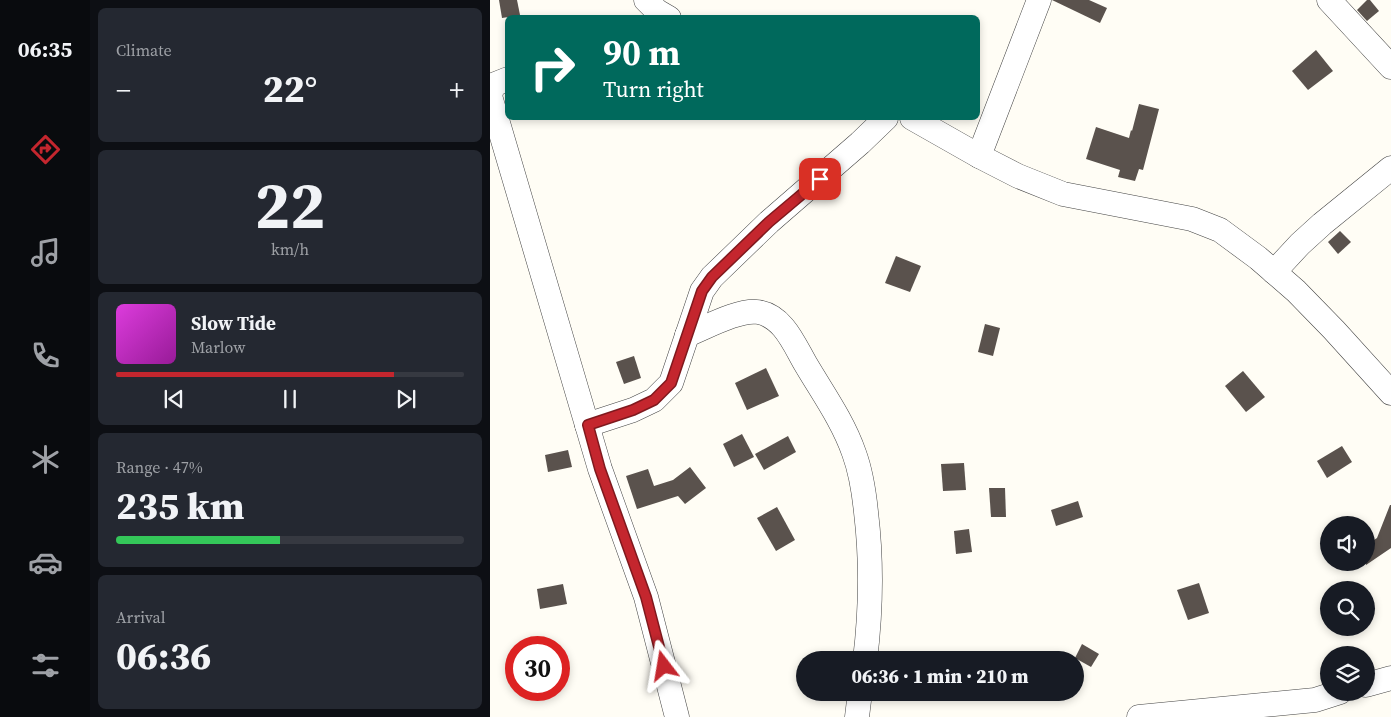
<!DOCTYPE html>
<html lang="en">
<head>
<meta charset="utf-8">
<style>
	body { margin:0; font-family:"Source Serif 4",serif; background:#242831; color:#f1f3f6; height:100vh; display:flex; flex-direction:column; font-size:19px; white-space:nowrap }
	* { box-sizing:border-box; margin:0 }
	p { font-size:16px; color:#9ea1a6 }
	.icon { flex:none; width:28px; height:28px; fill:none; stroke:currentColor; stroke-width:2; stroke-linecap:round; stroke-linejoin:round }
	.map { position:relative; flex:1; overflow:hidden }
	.side { display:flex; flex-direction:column; gap:8px; padding:8px; background:#0d0f14; width:400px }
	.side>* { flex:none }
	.guide { position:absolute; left:15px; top:15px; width:475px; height:105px; border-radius:8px; box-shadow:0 2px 8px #0003; background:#00695c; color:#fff; overflow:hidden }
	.controls { position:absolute; left:830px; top:516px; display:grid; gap:10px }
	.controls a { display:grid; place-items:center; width:55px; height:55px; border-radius:50%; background:#171b24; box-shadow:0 2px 8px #0003; font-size:25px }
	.speed { position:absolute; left:15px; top:636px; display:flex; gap:10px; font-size:25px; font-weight:700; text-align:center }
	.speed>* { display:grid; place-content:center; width:65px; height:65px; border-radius:50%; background:#171b24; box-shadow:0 2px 8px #0003; line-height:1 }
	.speed .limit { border:8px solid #d22; background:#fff; color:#111 }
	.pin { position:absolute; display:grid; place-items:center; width:42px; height:42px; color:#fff; margin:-21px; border-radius:10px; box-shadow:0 2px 8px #0006 }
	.me { position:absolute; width:55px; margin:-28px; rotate:346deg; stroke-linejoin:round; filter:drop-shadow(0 0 4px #0008) }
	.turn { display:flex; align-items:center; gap:18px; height:105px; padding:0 15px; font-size:22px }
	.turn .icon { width:65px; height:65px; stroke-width:2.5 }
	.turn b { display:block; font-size:35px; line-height:42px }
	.big { font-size:38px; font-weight:800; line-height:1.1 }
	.side .tile { flex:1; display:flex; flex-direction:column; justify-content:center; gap:8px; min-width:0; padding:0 18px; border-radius:8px; background:#242831 }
	.side .dial { align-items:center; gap:0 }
	.dial b { font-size:65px; line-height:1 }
	.song { display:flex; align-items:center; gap:15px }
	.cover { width:60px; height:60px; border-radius:8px; background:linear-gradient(135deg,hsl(300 70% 55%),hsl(300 70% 35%)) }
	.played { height:5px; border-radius:2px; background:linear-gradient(90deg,#c4262e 80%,#363941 80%) }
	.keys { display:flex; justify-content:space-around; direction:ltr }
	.heat { display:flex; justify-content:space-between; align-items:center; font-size:28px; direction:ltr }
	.charge { height:8px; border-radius:4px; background:linear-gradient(90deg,#34c759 47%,#363941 0) }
	.trip { position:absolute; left:306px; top:651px; width:288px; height:50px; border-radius:25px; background:#171b24; box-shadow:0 2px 8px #0003; font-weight:800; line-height:50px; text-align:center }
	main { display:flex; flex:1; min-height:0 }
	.dock { display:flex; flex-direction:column; width:90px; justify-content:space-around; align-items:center; background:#090b0e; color:#9ea1a6 }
	.dock .icon { width:35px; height:35px }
	.dock .active { color:#c4262e }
	.dock b { font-size:22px; color:#f1f3f6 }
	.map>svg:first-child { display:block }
</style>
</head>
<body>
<main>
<nav class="dock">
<b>06:35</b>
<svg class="icon active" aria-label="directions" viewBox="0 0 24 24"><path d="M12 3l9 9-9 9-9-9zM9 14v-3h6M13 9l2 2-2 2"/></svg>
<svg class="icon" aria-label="music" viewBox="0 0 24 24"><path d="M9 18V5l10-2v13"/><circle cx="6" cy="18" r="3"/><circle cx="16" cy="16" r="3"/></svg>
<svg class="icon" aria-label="phone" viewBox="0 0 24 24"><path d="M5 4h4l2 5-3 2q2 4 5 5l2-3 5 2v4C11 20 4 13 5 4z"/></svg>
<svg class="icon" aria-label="climate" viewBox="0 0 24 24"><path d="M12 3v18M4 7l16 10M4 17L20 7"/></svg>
<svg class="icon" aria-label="car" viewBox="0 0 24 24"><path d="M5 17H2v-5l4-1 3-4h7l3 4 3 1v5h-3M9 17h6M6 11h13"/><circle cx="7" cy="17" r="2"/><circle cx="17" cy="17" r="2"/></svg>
<svg class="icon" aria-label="filters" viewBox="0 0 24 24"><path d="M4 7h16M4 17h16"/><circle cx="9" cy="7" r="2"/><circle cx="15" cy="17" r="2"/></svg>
</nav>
<section class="side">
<div class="tile"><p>Climate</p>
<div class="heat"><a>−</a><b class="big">22°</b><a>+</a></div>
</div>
<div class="tile dial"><b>22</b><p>km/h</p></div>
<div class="tile">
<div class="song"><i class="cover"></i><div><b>Slow Tide</b><p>Marlow</p></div></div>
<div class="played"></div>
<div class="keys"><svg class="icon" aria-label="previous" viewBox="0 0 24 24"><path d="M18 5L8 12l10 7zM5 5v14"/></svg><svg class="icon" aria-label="pause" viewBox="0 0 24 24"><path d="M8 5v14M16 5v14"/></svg><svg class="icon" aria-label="next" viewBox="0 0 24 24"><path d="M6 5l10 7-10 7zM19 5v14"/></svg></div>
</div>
<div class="tile"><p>Range · 47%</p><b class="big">235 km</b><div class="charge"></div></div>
<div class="tile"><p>Arrival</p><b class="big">06:36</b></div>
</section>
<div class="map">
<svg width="901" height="717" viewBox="0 0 901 717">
	<rect width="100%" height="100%" fill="#fffdf5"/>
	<g fill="#5a524d">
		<path d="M9,0H27L30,15L12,18Z"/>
		<path d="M562,0H599L617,8L610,23Z"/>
		<path d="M877,0H880L889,11L877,21L867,10Z"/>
		<path d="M826,50L843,71L818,90L802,71Z"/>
		<path d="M649,104L669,109L653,170L649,169L645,181L628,177L630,170L596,159L606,127L639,138L641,130L642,131Z"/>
		<path d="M850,231L861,242L848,254L838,242Z"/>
		<path d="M406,256L431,266L420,292L395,283Z"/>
		<path d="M495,324L510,328L503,356L488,352Z"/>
		<path d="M144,356L151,378L134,384L126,362Z"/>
		<path d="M276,368L289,396L257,410L245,383Z"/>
		<path d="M753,371L775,397L756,412L735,386Z"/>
		<path d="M252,434L264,457L244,467L233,444Z"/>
		<path d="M298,436L306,452L274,470L265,454Z"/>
		<path d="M852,446L862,462L837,478L827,461Z"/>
		<path d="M78,450L82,467L58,472L55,455Z"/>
		<path d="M474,463L476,490L453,491L451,464Z"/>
		<path d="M200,467L216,488L195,504L188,496L147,509L136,476L158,469L164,486L183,480Z"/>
		<path d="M499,488H515L516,517H501Z"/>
		<path d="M588,501L593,517L566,526L561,510Z"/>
		<path d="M900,505H901V548L876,565V545L887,538Z"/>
		<path d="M287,507L305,540L286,551L267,518Z"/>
		<path d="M479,529L482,552L466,554L464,531Z"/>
		<path d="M709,583L719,613L698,620L687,590Z"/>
		<path d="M73,584L77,604L50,609L47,589Z"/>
		<path d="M592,644L609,654L601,667L585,658Z"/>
	</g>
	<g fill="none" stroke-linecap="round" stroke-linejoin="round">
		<g stroke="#444" stroke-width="25">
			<g id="minor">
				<path d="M156,0L167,11L179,18"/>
				<path d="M839,0L901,67"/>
				<path d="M18,79L3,85L0,96L110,469L156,597L187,717"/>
				<path d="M422,118L489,156L528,176L573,194L702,219L730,230L768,258L806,291L844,330L901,393"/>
				<path d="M489,156L549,0"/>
				<path d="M784,272L810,244L832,224L901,168"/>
				<path d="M197,335C215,328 249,309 268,312C293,316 304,344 315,363C332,392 353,421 364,453C371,472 374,492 376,512C382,562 381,611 375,660"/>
				<path d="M97,425L143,410L164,400L181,383L212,291L222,277L279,222L370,143L396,118"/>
				<path d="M876,685L901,678"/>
				<path d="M367,717L370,692"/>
				<path d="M649,717L825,700L850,692"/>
			</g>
		</g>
		<use href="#minor" stroke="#fff" stroke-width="24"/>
	</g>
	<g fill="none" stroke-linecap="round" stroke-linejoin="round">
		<g stroke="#7f191e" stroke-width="12">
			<path id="route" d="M174,666L156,597L110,469L98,425L143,410L164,400L181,383L212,291L222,277L279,222L330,179"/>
		</g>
		<use href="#route" stroke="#c4262e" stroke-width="9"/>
	</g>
</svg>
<div class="controls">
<a><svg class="icon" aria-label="sound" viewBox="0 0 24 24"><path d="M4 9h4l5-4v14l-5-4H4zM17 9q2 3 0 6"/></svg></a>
<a><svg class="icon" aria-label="search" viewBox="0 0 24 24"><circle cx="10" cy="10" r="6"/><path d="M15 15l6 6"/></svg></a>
<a><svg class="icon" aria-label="layers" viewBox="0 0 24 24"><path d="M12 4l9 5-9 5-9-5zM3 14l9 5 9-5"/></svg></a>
</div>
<div class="speed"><div class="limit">30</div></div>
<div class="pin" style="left:330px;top:179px;background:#d93025"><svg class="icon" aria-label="arrive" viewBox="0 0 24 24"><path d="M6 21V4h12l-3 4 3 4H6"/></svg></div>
<svg class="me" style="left:174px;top:666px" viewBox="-20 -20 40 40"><path d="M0-17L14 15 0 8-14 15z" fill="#c4262e" stroke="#fff" stroke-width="4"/></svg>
<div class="trip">06:36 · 1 min · 210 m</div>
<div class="guide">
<div class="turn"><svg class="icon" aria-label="right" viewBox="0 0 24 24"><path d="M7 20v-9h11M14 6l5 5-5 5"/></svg><div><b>90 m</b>Turn right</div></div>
</div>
</div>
</main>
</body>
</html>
